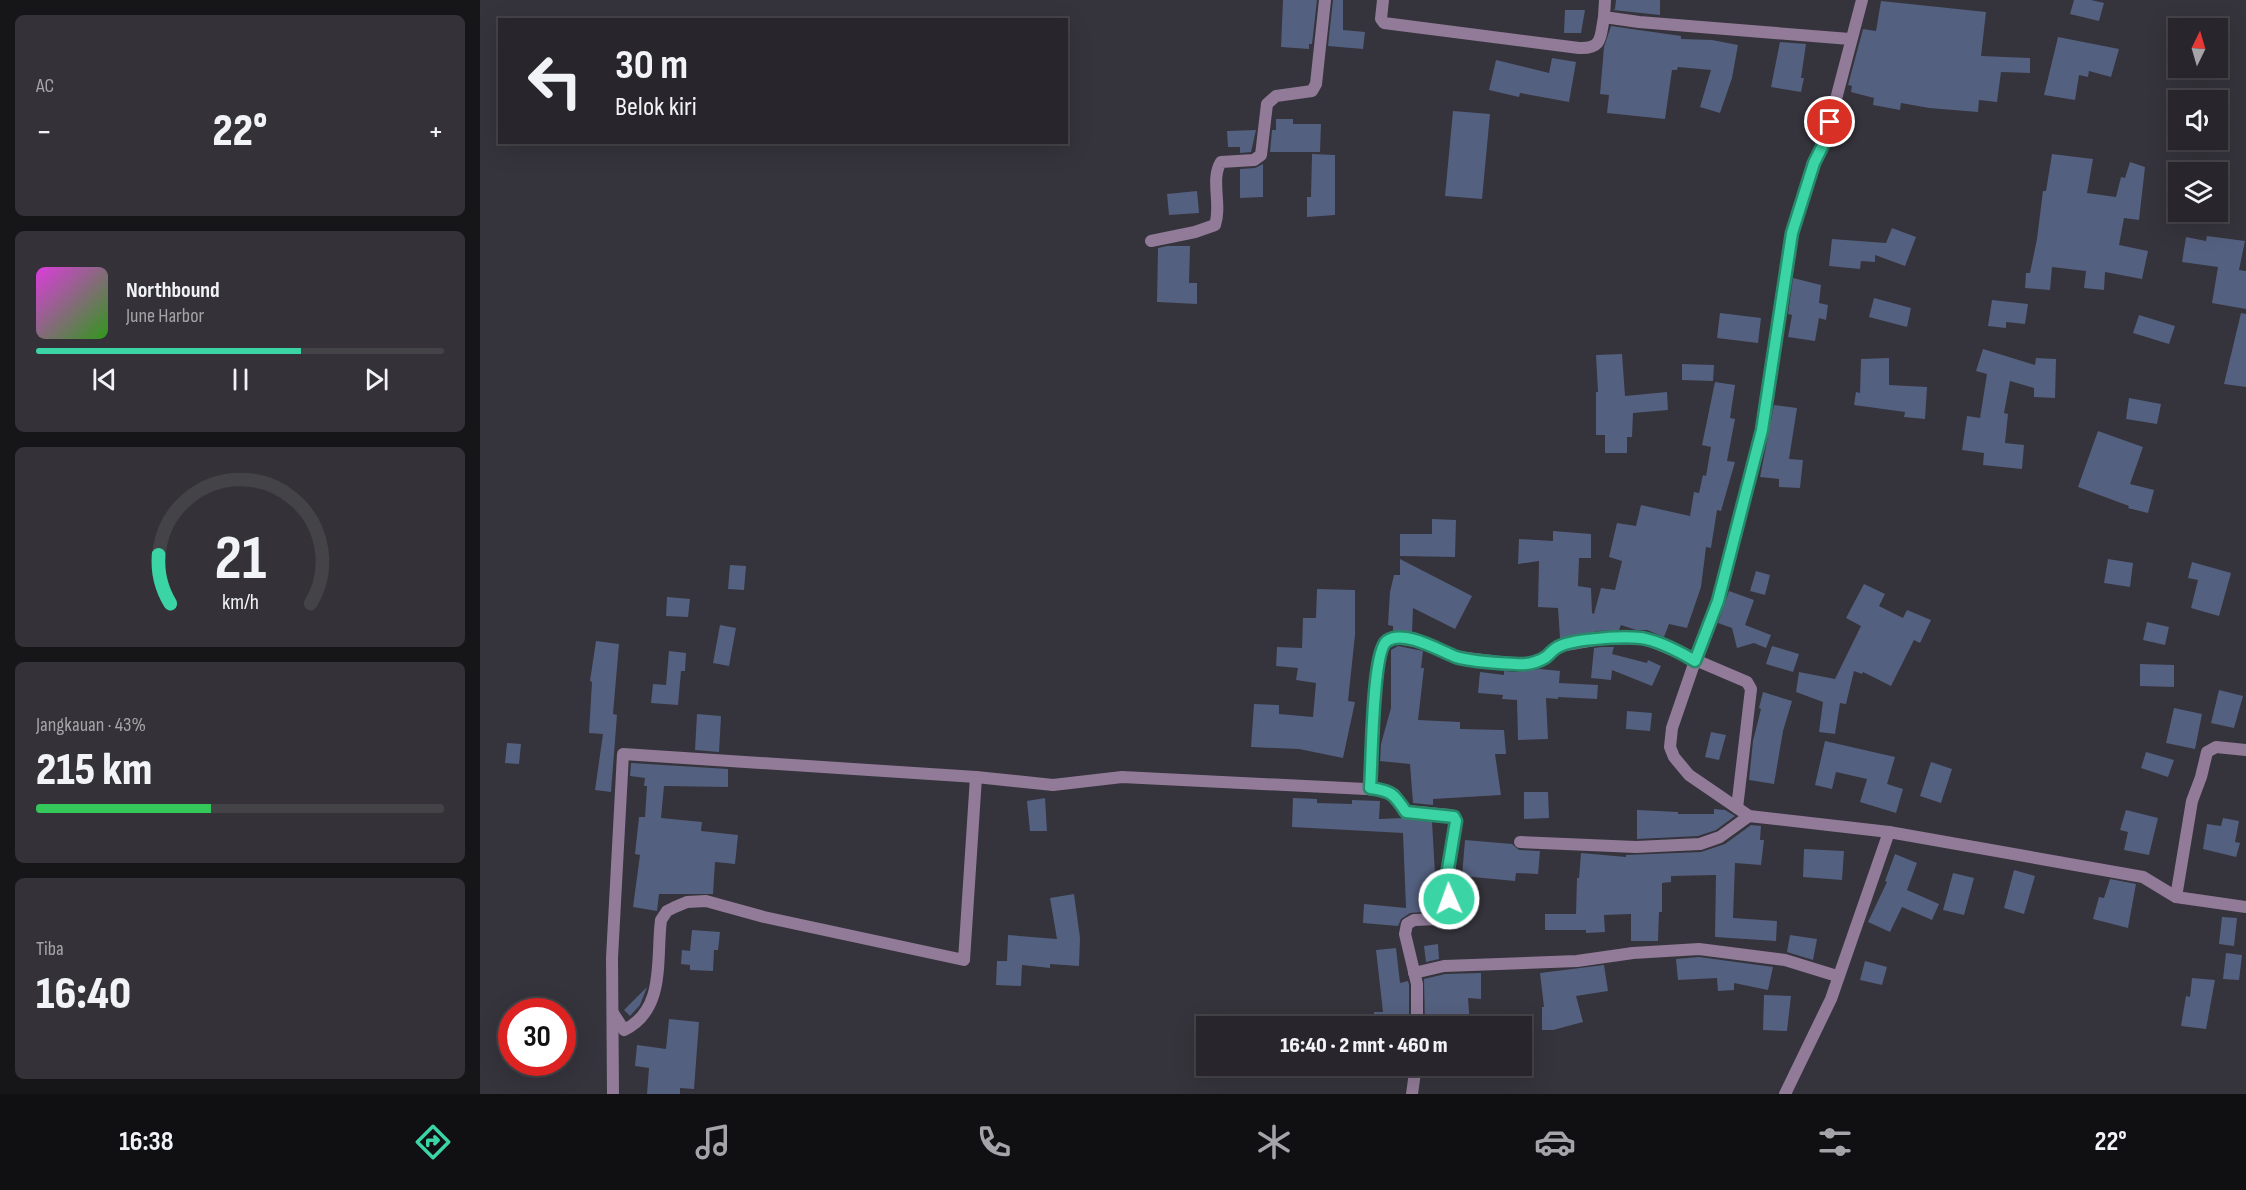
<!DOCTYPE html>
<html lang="id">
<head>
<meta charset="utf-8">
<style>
	body { margin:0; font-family:"Sofia Sans Condensed",sans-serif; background:#343238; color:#f1f3f6; height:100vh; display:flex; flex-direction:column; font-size:22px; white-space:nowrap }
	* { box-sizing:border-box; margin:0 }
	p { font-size:20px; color:#a5a5a9 }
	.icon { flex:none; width:33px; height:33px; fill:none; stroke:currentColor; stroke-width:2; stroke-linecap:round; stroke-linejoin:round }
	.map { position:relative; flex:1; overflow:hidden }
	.details { display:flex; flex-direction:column; gap:15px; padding:15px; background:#161518; width:480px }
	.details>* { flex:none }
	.guide { position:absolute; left:18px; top:18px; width:570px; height:126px; border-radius:0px; box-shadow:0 6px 24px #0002,0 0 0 2px #444348; background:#28262c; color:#f1f3f6; overflow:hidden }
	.needle { width:39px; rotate:5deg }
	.controls { position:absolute; left:1688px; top:18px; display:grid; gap:12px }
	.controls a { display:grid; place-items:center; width:60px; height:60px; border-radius:0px; background:#28262c; box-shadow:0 6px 24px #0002,0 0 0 2px #444348; font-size:30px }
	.speed { position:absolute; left:18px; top:998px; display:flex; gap:12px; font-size:30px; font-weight:700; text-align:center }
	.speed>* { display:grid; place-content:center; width:78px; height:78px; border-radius:50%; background:#28262c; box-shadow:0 6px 24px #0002,0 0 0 2px #444348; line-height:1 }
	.speed .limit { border:9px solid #d22; background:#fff; color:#111 }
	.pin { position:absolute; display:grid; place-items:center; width:51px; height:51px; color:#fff; margin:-26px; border:3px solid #fff; border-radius:50%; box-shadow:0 2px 6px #0007 }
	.me { position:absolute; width:66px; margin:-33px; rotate:358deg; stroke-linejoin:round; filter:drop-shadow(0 0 4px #0008) }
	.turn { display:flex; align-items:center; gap:21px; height:126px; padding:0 18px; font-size:27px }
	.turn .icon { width:78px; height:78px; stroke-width:2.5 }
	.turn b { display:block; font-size:42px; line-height:51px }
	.big { font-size:45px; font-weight:800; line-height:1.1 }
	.details .tile { flex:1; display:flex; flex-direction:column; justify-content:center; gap:9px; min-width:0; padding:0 21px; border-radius:9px; background:#343238 }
	.details .dial { align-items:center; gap:0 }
	.dial svg { height:156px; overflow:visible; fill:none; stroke:#444348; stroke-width:7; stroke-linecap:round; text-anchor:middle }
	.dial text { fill:#f1f3f6; stroke:none }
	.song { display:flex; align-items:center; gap:18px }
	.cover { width:72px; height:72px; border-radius:9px; background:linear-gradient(135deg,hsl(300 70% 55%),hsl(110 70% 35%)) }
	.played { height:6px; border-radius:3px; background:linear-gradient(90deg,#3ad4a5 65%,#444348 65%) }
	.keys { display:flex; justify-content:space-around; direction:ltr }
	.heat { display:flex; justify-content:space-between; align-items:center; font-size:33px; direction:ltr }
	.charge { height:9px; border-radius:4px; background:linear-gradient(90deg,#34c759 43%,#444348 0) }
	.trip { position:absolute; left:716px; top:1016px; width:336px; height:60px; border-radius:0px; background:#28262c; box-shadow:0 6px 24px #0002,0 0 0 2px #444348; font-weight:800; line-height:60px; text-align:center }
	.dock { display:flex; height:96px; justify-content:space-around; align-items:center; background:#100f12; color:#a5a5a9 }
	.dock .icon { width:42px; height:42px }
	.dock .current { color:#3ad4a5 }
	.dock b { font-size:27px; color:#f1f3f6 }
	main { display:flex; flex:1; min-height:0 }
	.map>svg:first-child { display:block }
</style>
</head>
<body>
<main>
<section class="details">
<div class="tile"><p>AC</p>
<div class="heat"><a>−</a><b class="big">22°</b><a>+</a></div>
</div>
<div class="tile">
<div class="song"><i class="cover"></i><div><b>Northbound</b><p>June Harbor</p></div></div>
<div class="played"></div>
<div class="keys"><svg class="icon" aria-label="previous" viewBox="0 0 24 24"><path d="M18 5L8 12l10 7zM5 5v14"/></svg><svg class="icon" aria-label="pause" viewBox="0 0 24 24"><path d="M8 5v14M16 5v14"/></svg><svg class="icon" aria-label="next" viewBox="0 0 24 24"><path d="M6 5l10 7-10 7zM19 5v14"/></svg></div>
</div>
<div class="tile dial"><svg viewBox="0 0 100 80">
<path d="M14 69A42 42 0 1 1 86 69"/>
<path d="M14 69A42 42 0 0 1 8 44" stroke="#3ad4a5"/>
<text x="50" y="56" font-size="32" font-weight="700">21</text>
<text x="50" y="72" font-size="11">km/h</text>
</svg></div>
<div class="tile"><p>Jangkauan · 43%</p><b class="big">215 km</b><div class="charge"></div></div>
<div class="tile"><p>Tiba</p><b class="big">16:40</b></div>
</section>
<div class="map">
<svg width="1766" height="1094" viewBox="0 0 1766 1094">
	<rect width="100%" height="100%" fill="#35333b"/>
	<g fill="#54607f">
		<path d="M803,0H837L832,44H829V49L801,47Z"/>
		<path d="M853,0H863V30L885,32L883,49L848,46Z"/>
		<path d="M1136,0H1180V15L1133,10L1135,9Z"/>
		<path d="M1594,0H1611L1624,3L1619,21L1590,14Z"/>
		<path d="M1401,1L1506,12L1501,56L1550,58V73L1521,72L1517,102L1499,100L1498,112L1449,108L1421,103L1420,110L1393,105L1394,98L1371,92L1372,86L1368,85L1383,29L1396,31Z"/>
		<path d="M1085,10H1105L1101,33H1084Z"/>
		<path d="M1131,26L1201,36V39L1232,40L1258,45L1252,78L1240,113L1220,107L1231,70L1198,67L1197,70H1192L1185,119L1127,113L1129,95L1120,94L1124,47Z"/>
		<path d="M1578,37L1639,49L1631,77L1609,71L1608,77L1599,75L1595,100L1564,95Z"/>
		<path d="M1300,42L1326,44L1321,78H1324L1321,92L1291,87Z"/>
		<path d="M1072,58L1096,62L1089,102L1040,93L1039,97L1009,90L1016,60L1069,73Z"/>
		<path d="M973,111L1010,114L1002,199L965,196Z"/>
		<path d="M796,119H813V124H841L840,152H790L792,130H796Z"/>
		<path d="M776,130L771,152L760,153V147H748L747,131Z"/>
		<path d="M832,154L855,155V215L827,217V197H831Z"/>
		<path d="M1572,154L1613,159L1607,193L1636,197L1641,177L1645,178L1650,162L1665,167L1659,220L1644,218L1639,245L1668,251L1662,279L1625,272L1624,290L1604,288L1606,271L1572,267L1570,290L1545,288L1546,273H1550L1557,239L1563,191H1566Z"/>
		<path d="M783,164V197L760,198V169L775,168Z"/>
		<path d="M717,191L719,213L689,215L687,194Z"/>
		<path d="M1412,228L1436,237L1425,266L1395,255V262L1381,261L1380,269L1349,266L1352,239L1406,243Z"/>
		<path d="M1727,236L1765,241L1759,270L1766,271V309L1732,303L1738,267L1702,262L1706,237L1726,241Z"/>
		<path d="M687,246H710L709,283H717V304L677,302L678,248Z"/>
		<path d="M1313,278L1341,285L1339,303L1348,305L1346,320L1339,318L1335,341L1308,337L1312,315L1308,314Z"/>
		<path d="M1394,298L1431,308L1427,327L1389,317Z"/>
		<path d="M1512,300L1548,304L1545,324L1526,322V328L1508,326Z"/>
		<path d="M1240,313L1281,318L1278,343L1237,338Z"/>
		<path d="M1761,313L1766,314V387L1744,384Z"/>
		<path d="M1659,315L1695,326L1689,344L1653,333Z"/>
		<path d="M1503,349L1555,365L1556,358L1576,359L1575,398L1554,397V388L1530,381L1524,413L1528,414L1525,443L1544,445L1542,469L1503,465L1504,453L1482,450L1487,416L1500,418L1507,374L1496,371Z"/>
		<path d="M1142,354L1145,396L1187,392L1188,410L1153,413L1152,437H1147V453H1125V435H1116V392H1118L1116,355Z"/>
		<path d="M1409,358V385L1447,387L1445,419L1424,417L1425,412L1374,405L1376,392L1380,393L1381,359Z"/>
		<path d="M1202,364L1234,365L1233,381L1202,380Z"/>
		<path d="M1235,382L1255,385L1250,418L1255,419L1247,461L1255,462L1241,511L1237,510L1231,548L1226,547L1221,587L1207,628L1189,624L1184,637L1167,630H1156L1141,625L1139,630L1119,631L1080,638L1078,608L1058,607L1059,561L1038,564L1039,539L1073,541V531L1111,534V558H1099L1098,586L1111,588L1112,613L1114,614L1121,588L1135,590L1142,561L1129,557L1137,523L1156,526L1161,505L1210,516L1214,492L1219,493L1223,475L1226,476L1231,447L1222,445Z"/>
		<path d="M1649,398L1681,404L1677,424L1646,419Z"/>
		<path d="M1294,405L1317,408L1309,459L1323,460L1320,488L1299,487V479L1280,477Z"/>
		<path d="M1618,431L1663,447L1650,484L1674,490L1668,513L1648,508L1649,506L1598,487Z"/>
		<path d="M952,519L976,520L975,557L920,556V534H952Z"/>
		<path d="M920,559L992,596L975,629L933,608L932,632L913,631V626L908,625L910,592L914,575H920Z"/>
		<path d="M1628,559L1653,563L1650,587L1624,583Z"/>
		<path d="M1712,562L1751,573L1739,616L1711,608L1718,580L1708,578Z"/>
		<path d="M250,565L266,566L264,590L248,589Z"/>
		<path d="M1276,571L1290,575L1285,595L1270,591Z"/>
		<path d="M1384,584L1405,594L1399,606L1423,618L1427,610L1451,620L1440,643L1434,640L1411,686L1383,672L1382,674L1374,671L1366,704L1360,703L1355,734L1339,732L1343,702L1316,692L1319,672L1355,679L1381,626L1366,618Z"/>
		<path d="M837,589L875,590V635L868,701L875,702L863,758L819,749L771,747L774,704L799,705V714L833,717L836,683L816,680L818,668L796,666L797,647L822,648L823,618H836Z"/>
		<path d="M1249,591L1274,600L1265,625L1291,635L1286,648L1274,643L1257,648L1252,628L1238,623Z"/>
		<path d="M187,597L210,599L208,617L186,616Z"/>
		<path d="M1667,622L1689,627L1685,645L1663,640Z"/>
		<path d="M240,625L256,628L249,666L233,663Z"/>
		<path d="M116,641L139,644L133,714L137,715L131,792L115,790L123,734L109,733L112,682L110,681Z"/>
		<path d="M918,646L943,651L941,668H944L938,720L980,722V729L1024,730L1026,754H1015L1021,795L953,799V805L933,803L930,764L900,761L901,744L911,708V650Z"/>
		<path d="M1292,646L1319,654L1313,672L1286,664Z"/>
		<path d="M1121,647H1134L1132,654L1167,663L1168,660L1181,666L1172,686L1132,670L1131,680L1111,678L1114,648Z"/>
		<path d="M189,651L206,653L205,671H201L198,705L171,703L173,684L186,685Z"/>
		<path d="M1660,664L1694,665V687L1660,686Z"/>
		<path d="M1060,669L1080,671L1079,683L1118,685L1117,699L1078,697V699L1066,698L1068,739L1038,740L1037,700L1022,699L1023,695L998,693L1000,672L1024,675V671L1036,672Z"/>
		<path d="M1739,690L1763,696L1754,728L1731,723Z"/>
		<path d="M1283,692L1312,701L1303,731L1294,784L1269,780L1273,741L1281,709L1279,708Z"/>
		<path d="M1694,708L1722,714L1715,749L1686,743Z"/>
		<path d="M1147,711L1172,713L1170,731L1146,729Z"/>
		<path d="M217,714L241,716L239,752L215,750Z"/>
		<path d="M1231,732L1246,735L1239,760L1225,757Z"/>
		<path d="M1345,741L1415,757L1407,784L1423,789L1416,813L1380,802L1387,779L1356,772L1352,789L1335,785Z"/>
		<path d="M27,743L41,744L39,764L25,763Z"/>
		<path d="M1666,752L1694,760L1688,777L1661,768Z"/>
		<path d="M1451,762L1472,769L1461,803L1440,796Z"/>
		<path d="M151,763L248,769V787L184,786L181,818L222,822L221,831L258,835L255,864L235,862L233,894H179L177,911L153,907L160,855L155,854L159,817H165L167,786H164L165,778L150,776Z"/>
		<path d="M1044,792H1068L1069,818L1044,819Z"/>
		<path d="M565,798L567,831H550L547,801Z"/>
		<path d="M813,798L837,799V803L872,804V800L900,801L899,819L922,818L952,822L957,908L954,911L930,913L921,919L918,926L883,923L884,904L926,908L923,833L812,827Z"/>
		<path d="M1234,809L1245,810L1255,816L1236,830L1218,836L1157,839V810L1198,812V814H1234Z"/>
		<path d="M1646,810L1678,818L1669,855L1644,850L1648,832L1640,830Z"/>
		<path d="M1743,818L1759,821L1755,842L1760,843L1756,857L1723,849L1727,824L1741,826Z"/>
		<path d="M1271,825L1281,826L1280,840H1284L1281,865L1255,863L1253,918L1297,921L1296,941L1235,937L1236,875L1191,876V882L1182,883V912H1179L1178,941H1151V914L1124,915L1125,932L1106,933V930H1065V914H1096L1097,878H1099L1101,853L1146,857V855L1221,852L1245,844Z"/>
		<path d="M985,840L1032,844L1039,850L1060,851L1058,874L1036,873L1035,881L982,876Z"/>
		<path d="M1324,849L1364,851L1362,880L1323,877Z"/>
		<path d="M1415,854L1437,863L1427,890L1459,904L1452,920L1422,907L1410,932L1388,922L1407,882L1405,881Z"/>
		<path d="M1534,870L1555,876L1544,914L1524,908Z"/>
		<path d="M1473,873L1494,878L1484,915L1463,910Z"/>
		<path d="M1630,879L1656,884L1648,928L1613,919L1619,897L1624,898Z"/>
		<path d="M594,894L600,938L599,966L570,964V968L542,965L541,986L516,985L517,961H527L528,935L577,939L570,898Z"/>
		<path d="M1742,917L1757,918L1754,946L1739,944Z"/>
		<path d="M212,930L240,932L238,950H234L233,971L210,970V965L201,964L202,950L210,951Z"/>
		<path d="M1310,935L1337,939L1333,960L1307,952Z"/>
		<path d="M958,944L959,959L946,962L944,946Z"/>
		<path d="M916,948L920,983L928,981L929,985V1026H894V1012H903L896,950Z"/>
		<path d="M1746,953L1762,955L1759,980L1743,979Z"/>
		<path d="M1219,957L1293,967L1288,990L1254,983V990L1238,991L1237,978L1198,980L1196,959Z"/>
		<path d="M1385,961L1407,967L1402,985L1380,980Z"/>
		<path d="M1124,965L1128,991L1096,996L1103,1022L1073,1030H1062V1007H1064L1060,973Z"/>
		<path d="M1001,973V999L988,998L990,1026H945L944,979L965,974Z"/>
		<path d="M1712,978L1735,980L1726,1029L1701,1026L1706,996L1710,997Z"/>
		<path d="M167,987L160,1005L150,1016L144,1010Z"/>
		<path d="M1284,995L1311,996L1307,1031L1283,1030Z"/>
		<path d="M189,1019L219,1022L214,1089L200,1088V1094H167L169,1068L155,1066L157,1045L186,1049Z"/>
	</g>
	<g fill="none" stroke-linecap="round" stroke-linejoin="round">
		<g stroke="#917b98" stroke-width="12">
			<path d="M903,0L901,19L904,23L1099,48C1123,49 1120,37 1124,17"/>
			<path d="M1125,0L1124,17L1159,22L1370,39"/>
			<path d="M1382,0L1345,141L1333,163L1312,233L1282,430L1238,601L1226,629L1192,728L1190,747L1194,757L1209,775L1269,816L1409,832L1663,877L1696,897L1766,907"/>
			<path d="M671,241L715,232L735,225C742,205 730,179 741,162L774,160L781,155L787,104L796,96L832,91L836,84L845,0"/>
			<path d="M890,788L896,674L902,647L908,640L918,638L946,643L978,657L1036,664L1053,663L1065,658L1080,646L1120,639L1164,638L1267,682L1271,689L1257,808"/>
			<path d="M1040,842L1156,847L1220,844L1240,837L1269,816"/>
			<path d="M1696,897L1712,801L1721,777L1727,752L1736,747L1766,750"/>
			<path d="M934,973L964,966L1097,961L1153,953L1219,949L1305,960L1357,976"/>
			<path d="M133,1013L144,1030C186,1010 176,959 181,920L187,911L195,907L207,902L226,901L284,917L484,960L496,777"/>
			<path d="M133,1094L132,958L143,754L496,777L573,785L642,777L906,790L914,794L926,811L970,815L976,821L966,881L969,899L966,911L958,919L934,920L927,924L925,934L937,984V1026"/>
			<path d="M932,1094L936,1065"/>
			<path d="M1305,1094L1351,999L1409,832"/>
		</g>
	</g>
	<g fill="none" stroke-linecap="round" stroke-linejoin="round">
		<g stroke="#268a6b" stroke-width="15">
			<path id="route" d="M969,899L966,881L976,821L974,817L926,812C914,794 912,791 890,788C892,765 892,651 907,641C924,629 960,651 976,657C993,662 1017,663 1035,664C1046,665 1057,663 1066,657C1070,654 1074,648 1080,646C1094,639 1150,635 1166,639C1183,643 1200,652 1215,661L1238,601L1282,430L1312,233L1334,163L1345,141L1350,122"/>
		</g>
		<use href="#route" stroke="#3ad4a5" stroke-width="10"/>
	</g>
</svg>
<div class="controls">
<a><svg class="needle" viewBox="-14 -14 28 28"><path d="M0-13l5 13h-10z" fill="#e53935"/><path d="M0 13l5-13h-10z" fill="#a5a5a9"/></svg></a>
<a><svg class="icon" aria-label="sound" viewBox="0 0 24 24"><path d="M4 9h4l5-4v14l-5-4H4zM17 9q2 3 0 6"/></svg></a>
<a><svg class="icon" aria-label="layers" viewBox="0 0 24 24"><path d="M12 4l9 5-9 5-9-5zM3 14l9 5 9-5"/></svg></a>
</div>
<div class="speed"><div class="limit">30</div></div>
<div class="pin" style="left:1350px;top:122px;background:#d93025"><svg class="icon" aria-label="arrive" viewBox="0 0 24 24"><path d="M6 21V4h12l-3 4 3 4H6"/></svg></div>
<svg class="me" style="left:969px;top:899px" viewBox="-20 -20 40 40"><circle r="17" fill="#3ad4a5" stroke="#fff" stroke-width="3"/><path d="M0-11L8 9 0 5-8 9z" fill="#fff"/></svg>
<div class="trip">16:40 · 2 mnt · 460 m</div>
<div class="guide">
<div class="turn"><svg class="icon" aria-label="left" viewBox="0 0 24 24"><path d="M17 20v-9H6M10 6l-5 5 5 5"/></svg><div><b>30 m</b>Belok kiri</div></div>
</div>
</div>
</main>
<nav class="dock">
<b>16:38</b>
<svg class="icon current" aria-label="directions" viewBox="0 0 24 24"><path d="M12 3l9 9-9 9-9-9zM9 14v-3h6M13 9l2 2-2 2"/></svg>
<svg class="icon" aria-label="music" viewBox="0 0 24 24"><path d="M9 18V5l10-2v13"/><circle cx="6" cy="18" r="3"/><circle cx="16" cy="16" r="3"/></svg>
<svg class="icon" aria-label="phone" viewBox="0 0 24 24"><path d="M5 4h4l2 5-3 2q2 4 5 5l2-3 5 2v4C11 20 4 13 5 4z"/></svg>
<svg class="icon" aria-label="climate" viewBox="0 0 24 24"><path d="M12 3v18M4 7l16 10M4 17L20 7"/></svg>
<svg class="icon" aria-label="car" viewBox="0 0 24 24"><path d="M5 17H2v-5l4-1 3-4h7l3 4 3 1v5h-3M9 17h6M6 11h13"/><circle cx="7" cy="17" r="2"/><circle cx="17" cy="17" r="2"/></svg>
<svg class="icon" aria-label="filters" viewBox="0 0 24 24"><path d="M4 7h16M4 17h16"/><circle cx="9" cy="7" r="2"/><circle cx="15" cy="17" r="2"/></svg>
<b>22°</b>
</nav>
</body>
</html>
